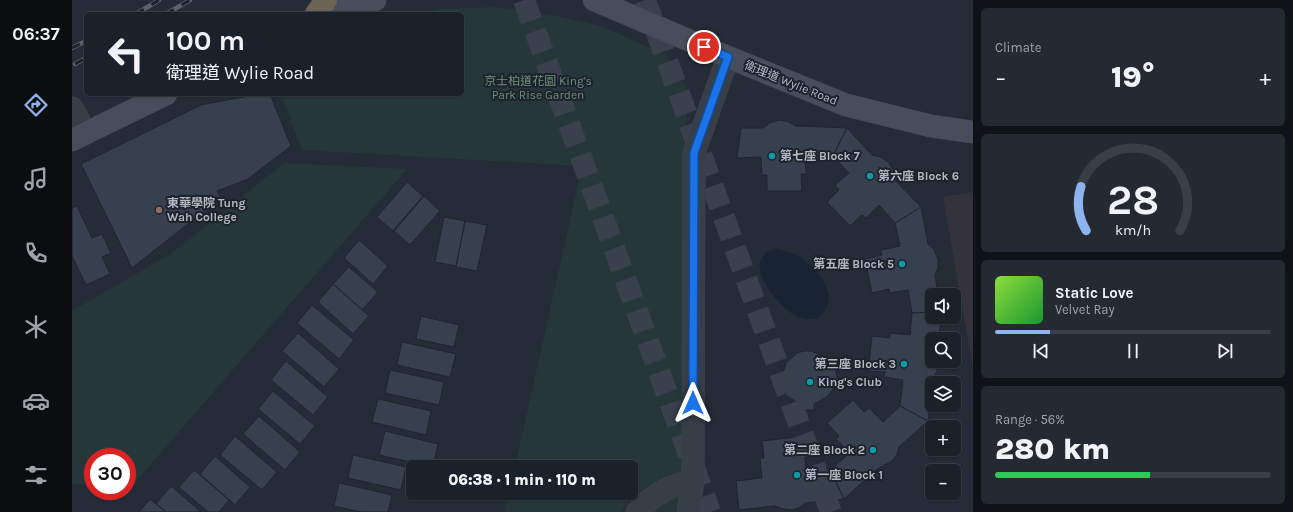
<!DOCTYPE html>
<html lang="en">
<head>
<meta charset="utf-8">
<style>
	body { margin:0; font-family:Karla,"Noto Sans TC",sans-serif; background:#242932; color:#f1f3f6; height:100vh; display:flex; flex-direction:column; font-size:15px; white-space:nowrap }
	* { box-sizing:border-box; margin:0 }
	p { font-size:13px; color:#a0a3a8 }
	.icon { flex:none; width:22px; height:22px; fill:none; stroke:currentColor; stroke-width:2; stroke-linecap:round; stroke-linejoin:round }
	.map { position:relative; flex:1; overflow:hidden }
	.sheet { display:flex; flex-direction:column; gap:8px; padding:8px; background:#0f1217; width:320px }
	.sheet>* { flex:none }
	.hud { position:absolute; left:12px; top:12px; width:380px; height:84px; border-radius:6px; box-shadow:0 1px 3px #0004,0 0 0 1px #393e47; background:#1b212a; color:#f1f3f6; overflow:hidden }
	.controls { position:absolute; left:853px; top:288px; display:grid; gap:8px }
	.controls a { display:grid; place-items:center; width:36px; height:36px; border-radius:6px; background:#1b212a; box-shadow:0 1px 3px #0004,0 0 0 1px #393e47; font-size:20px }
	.speed { position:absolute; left:12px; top:448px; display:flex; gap:8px; font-size:20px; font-weight:700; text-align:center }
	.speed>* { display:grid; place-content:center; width:52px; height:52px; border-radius:50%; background:#1b212a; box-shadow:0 1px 3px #0004,0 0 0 1px #393e47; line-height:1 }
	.speed .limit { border:6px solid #d22; background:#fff; color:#111 }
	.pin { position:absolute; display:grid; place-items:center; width:34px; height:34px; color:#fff; margin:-17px; border:2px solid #fff; border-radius:50%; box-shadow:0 1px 4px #0007 }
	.me { position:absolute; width:44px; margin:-22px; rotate:0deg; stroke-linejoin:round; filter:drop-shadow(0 0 3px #0008) }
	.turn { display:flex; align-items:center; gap:14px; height:84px; padding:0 16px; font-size:18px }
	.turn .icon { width:52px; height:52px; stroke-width:2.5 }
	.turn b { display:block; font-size:28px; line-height:34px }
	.big { font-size:30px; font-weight:800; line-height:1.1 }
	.sheet .widget { flex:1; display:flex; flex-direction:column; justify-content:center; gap:6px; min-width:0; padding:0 14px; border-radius:6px; background:#242932 }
	.sheet .dial { align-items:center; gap:0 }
	.dial svg { height:104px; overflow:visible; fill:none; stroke:#393e47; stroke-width:7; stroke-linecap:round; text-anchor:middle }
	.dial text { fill:#f1f3f6; stroke:none }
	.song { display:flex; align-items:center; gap:12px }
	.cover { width:48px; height:48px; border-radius:6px; background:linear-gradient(135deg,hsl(90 70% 55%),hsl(130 70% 35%)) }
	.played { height:4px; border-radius:2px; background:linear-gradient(90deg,#8eb3ed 20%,#393e47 20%) }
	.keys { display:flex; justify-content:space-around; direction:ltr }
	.heat { display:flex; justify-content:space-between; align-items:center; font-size:22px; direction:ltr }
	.charge { height:6px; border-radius:3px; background:linear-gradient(90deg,#34c759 56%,#393e47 0) }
	.trip { position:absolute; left:334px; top:460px; width:232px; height:40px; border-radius:6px; background:#1b212a; box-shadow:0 1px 3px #0004,0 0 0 1px #393e47; font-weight:800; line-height:40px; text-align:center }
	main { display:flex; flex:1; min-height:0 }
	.menu { display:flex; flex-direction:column; width:72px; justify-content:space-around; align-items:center; background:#0b0d11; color:#a0a3a8 }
	.menu .icon { width:28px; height:28px }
	.menu .active { color:#8eb3ed }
	.menu b { font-size:18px; color:#f1f3f6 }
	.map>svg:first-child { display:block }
</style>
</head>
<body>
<main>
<nav class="menu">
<b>06:37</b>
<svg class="icon active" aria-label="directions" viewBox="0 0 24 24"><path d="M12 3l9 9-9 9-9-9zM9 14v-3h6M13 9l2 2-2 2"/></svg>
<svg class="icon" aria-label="music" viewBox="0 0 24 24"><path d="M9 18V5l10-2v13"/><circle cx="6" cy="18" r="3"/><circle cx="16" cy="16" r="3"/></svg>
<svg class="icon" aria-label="phone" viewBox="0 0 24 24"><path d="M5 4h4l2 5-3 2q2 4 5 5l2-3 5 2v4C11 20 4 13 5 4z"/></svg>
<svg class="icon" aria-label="climate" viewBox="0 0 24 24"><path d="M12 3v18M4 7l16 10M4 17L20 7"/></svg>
<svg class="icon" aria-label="car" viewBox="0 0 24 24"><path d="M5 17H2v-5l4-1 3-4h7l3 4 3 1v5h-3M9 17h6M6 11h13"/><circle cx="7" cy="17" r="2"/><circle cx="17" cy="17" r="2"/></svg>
<svg class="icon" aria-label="filters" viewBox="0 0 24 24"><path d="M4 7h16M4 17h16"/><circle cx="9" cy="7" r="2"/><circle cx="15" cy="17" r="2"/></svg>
</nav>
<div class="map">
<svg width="901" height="512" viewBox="0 0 901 512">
	<rect width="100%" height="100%" fill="#242c38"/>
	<path fill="#33323d" d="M901,192V368L871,197Z"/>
	<g fill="#263739">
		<path d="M424,7L480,15L529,26L594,55L617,92L613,142L610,307L611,471L592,478L563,494L549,512H433L437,493H559V467H443L510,166L230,150L209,94H390V14H345L369,9Z"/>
		<path d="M212,163L335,169L60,486H55V457H21V484H0V311L100,253Z"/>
		<path d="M611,494L607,512H575L599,498Z"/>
	</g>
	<path fill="#182434" d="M705,249C713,251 721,253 728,257C742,266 761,286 756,304C752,319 737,323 724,316C714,311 704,300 698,291C693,284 686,272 688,263C689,259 692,255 694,252Z"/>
	<g fill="#36404e" stroke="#1e252f">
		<path d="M187,94H198L219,146L176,179L145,191L149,198L60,268L9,164L129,105Z"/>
		<path d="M708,120L717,122L724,126L775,128L761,156L733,155L734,174H729L730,191H695V175H690L689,157L665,158L669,128H691L698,123Z"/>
		<path d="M775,128L800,155L809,157L817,163L822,171V179L849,207L823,223L807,205L794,218L790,215L778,226L755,202L767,190L763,185L777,173L761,156Z"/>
		<path d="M335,182L351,196L321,231L305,217Z"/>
		<path d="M352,196L368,211L338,245L322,231Z"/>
		<path d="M5,206L20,238L30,234L39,253L30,257L38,274L14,285L0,256V208Z"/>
		<path d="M849,207L856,244L862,250L866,259V268L863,275L866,295H860V312L840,313L836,290L818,293L817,289L800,293L793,259L810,255L809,250L828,246L823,223Z"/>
		<path d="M372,217L393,221L384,266L363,262Z"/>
		<path d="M393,221L415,225L405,271L384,267Z"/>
		<path d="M287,240L316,266L301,284L272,258Z"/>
		<path d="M277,267L306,292L290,310L261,284Z"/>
		<path d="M261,284L297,316L281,334L246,302Z"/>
		<path d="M240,305L282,340L267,359L225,323Z"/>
		<path d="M860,312V317H869L867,339H860V361H869L863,375L862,383H860V393L856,421L828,406L831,380L812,377L813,372L796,371L800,336L818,338V333L838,335L840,313Z"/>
		<path d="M349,316L387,325L382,347L344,339Z"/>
		<path d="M226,333L267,369L252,387L210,351Z"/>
		<path d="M330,342L384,354L378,377L325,365Z"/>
		<path d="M732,351H739L746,354L752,358L756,364L762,361L764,370L765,379L762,387L757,395L750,400L742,404V410H726V403L713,395L718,390L712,377V370L714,363L725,353Z"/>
		<path d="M214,361L256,397L241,415L199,380Z"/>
		<path d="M318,370L372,382L367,405L313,393Z"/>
		<path d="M201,391L243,426L228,444L186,409Z"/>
		<path d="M306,399L359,411L354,435L300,422Z"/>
		<path d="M781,400L792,412L797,408L811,422L828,406L856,421L827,447L825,455L820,461L805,469L772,499L758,470L778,453L764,439L767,436L755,423Z"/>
		<path d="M187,416L228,452L213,470L171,434Z"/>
		<path d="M313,431L366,444L361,467L307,455Z"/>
		<path d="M163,436L205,472L190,490L148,455Z"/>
		<path d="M724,437L726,454L732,453L735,473L758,470L772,499L733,503L727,508L720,510L711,509L703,506L667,510L664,481L690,478L688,458H692L690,441Z"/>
		<path d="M281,455L334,467L329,490L276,478Z"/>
		<path d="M143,456L178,487L163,505L128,474Z"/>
		<path d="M122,470L157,500L147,512H136L107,487Z"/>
		<path d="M267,483L320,495L316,512H289L262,506Z"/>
		<path d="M99,486L129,512H94L84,504Z"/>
		<path d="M78,499L94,512H67Z"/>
	</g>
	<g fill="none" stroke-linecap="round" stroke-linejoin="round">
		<g stroke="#39414d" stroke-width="22" stroke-dasharray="22 11" stroke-linecap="butt">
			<path d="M452,0L638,512"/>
			<path d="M573,0L759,512"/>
		</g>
		<g stroke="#404751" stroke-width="23">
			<g id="street">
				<path d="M0,108L14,133"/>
				<path d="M565,512C580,495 598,485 621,481"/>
				<path d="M616,512L621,481L622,153L656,57"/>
			</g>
		</g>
		<g stroke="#404751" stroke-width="23">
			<g id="secondary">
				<path d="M522,0L656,57L774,105L859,126L901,132"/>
				<path d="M257,14L303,0"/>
				<path d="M0,140L94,94"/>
			</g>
		</g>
		<g stroke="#424953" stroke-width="23">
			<path id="highway" d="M244,14L254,0"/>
		</g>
		<use href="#street" stroke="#373e48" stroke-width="22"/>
		<use href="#secondary" stroke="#464e5b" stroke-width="22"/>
		<use href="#highway" stroke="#6e6455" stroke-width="22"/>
		<g stroke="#5a626f" stroke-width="4.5">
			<g id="rail">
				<path d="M64,14L87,0"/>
				<path d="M94,14L118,0"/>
				<path d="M0,48L14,41"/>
				<path d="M3,64L14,58"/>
			</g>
		</g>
		<use href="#rail" stroke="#1d232d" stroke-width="3" stroke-dasharray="9" stroke-linecap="butt"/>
	</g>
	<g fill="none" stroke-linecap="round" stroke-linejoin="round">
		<g stroke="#114b97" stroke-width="10">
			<path id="route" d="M621,403L622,153L656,57L632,47"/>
		</g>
		<use href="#route" stroke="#1a73e8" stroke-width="7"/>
	</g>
	<g fill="#0f9aa8" stroke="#1d232d" stroke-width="1.5">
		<circle cx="700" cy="156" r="4"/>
		<circle cx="798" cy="176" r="4"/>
		<circle cx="830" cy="264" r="4"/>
		<circle cx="832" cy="364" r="4"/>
		<circle cx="738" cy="382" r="4"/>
		<circle cx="801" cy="450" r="4"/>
		<circle cx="725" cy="475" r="4"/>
	</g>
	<circle fill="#8d6e63" stroke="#1d232d" stroke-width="1.5" cx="87" cy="210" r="4"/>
	<g text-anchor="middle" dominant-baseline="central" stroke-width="4" stroke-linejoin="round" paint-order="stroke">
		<g font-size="12" fill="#6c9375" stroke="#1d232d">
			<text x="466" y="81">京士柏道花園 King's<tspan x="466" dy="14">Park Rise Garden</tspan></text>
		</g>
		<g font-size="12" fill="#b2b9c4" stroke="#1d232d">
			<text transform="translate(719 83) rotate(22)">衛理道 Wylie Road</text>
		</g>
		<g font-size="12" font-weight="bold" fill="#b2b9c4" stroke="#1d232d" text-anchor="start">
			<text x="708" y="156">第七座 Block 7</text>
			<text x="806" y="176">第六座 Block 6</text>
			<text x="95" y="203">東華學院 Tung<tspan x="95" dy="14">Wah College</tspan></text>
			<text x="822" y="264" text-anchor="end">第五座 Block 5</text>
			<text x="824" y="364" text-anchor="end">第三座 Block 3</text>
			<text x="746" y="382">King's Club</text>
			<text x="793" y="450" text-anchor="end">第二座 Block 2</text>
			<text x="733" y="475">第一座 Block 1</text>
		</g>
	</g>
</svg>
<div class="controls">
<a><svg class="icon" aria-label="sound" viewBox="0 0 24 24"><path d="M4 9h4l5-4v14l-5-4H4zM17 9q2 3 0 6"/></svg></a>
<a><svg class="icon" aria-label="search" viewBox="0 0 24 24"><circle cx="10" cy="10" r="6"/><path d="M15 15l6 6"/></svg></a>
<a><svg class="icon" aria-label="layers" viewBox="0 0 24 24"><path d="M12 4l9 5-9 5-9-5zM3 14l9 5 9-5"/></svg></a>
<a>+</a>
<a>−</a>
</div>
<div class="speed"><div class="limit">30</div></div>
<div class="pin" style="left:632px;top:47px;background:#d93025"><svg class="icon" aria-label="arrive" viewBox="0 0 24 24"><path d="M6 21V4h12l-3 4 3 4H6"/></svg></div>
<svg class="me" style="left:621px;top:403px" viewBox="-20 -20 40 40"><path d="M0-17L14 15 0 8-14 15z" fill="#1a73e8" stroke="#fff" stroke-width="4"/></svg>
<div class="trip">06:38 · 1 min · 110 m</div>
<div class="hud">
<div class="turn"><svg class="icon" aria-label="left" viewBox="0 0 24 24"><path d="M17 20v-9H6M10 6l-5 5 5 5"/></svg><div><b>100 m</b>衛理道 Wylie Road</div></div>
</div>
</div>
<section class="sheet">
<div class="widget"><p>Climate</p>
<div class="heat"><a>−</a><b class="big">19°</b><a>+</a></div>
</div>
<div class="widget dial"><svg viewBox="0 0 100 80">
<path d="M14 69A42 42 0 1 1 86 69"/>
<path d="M14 69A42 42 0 0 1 10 35" stroke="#8eb3ed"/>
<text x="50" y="56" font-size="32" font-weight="700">28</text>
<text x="50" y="72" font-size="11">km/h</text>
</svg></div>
<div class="widget">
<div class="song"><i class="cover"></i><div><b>Static Love</b><p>Velvet Ray</p></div></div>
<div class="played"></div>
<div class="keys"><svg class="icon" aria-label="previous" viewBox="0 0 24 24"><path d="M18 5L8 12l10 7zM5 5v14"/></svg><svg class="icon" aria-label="pause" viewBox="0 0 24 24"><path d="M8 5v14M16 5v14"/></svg><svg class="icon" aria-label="next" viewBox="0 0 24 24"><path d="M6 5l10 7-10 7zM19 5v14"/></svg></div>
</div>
<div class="widget"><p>Range · 56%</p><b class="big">280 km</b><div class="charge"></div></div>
</section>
</main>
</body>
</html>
